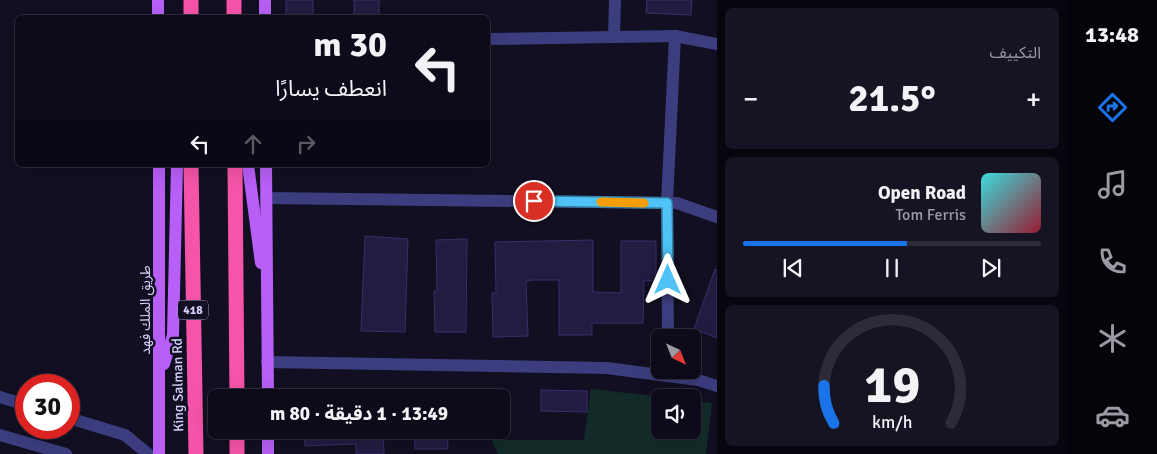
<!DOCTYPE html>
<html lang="ar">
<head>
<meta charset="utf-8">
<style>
	body { margin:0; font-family:Signika,"Noto Sans Arabic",sans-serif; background:#161422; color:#f1f3f6; direction:rtl; height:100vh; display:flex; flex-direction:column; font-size:19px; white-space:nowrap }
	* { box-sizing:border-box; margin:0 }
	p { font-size:16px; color:#9a9ba2 }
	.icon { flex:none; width:28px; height:28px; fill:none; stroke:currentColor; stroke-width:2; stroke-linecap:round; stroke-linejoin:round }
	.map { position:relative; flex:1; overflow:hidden; direction:ltr }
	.details { display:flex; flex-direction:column; gap:8px; padding:8px; background:#07060e; width:350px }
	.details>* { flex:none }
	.hud { position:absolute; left:15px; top:15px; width:475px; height:152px; border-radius:8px; box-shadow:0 5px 20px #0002,0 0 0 1px #2d2b38; direction:rtl; background:#0d0b19; color:#f1f3f6; overflow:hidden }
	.needle { width:32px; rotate:137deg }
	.tools { position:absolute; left:651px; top:329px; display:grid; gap:10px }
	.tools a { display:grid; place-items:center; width:50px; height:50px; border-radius:8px; background:#0d0b19; box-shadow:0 5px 20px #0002,0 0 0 1px #2d2b38; font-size:25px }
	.speed { position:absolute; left:15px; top:374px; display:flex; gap:10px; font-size:25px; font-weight:700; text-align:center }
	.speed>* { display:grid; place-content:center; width:65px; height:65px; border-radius:50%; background:#0d0b19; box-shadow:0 5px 20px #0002,0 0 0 1px #2d2b38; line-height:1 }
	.speed .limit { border:8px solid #d22; background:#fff; color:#111 }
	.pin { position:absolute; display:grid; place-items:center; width:42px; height:42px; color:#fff; margin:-21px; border:2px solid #fff; border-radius:50%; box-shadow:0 1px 5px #0007 }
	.me { position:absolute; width:55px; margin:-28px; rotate:0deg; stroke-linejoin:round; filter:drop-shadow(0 0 4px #0008) }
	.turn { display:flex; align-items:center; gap:18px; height:105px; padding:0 20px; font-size:22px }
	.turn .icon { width:65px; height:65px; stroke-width:2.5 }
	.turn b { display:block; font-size:35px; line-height:42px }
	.lanes { display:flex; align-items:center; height:48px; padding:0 20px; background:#0003; justify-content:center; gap:25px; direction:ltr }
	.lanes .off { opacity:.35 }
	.big { font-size:38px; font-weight:700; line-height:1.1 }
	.details .widget { flex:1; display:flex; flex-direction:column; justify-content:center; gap:8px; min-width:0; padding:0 18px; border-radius:8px; background:#161422 }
	.details .dial { align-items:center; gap:0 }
	.dial svg { height:130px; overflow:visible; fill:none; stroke:#2d2b38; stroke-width:7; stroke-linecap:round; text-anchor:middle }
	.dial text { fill:#f1f3f6; stroke:none }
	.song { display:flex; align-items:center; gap:15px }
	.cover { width:60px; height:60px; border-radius:8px; background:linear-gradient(135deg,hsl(180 70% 55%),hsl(350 70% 35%)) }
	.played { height:5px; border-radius:2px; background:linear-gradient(90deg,#1a73e8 55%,#2d2b38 55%) }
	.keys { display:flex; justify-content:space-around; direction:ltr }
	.heat { display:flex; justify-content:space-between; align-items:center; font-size:28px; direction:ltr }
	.trip { position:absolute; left:208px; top:389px; width:302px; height:50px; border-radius:8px; background:#0d0b19; box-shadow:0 5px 20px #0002,0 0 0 1px #2d2b38; font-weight:700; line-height:50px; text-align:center; direction:rtl }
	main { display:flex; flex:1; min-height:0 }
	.dock { display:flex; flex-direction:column; width:90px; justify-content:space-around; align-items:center; background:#05040a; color:#9a9ba2 }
	.dock .icon { width:35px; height:35px }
	.dock .current { color:#1a73e8 }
	.dock b { font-size:22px; color:#f1f3f6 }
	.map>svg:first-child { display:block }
</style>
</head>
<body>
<main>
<nav class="dock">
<b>13:48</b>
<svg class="icon current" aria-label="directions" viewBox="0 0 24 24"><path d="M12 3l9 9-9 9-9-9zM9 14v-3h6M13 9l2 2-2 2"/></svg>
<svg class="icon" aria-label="music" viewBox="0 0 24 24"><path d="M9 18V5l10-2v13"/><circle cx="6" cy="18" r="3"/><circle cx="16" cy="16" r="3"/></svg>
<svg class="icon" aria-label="phone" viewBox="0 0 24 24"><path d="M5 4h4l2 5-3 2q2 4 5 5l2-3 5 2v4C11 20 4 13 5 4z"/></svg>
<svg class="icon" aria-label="climate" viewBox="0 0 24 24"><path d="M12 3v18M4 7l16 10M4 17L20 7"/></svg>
<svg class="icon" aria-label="car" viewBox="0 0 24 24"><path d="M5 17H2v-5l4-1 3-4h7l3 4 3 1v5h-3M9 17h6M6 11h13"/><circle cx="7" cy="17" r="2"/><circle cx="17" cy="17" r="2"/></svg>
</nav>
<section class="details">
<div class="widget"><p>التكييف</p>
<div class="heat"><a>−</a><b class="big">21.5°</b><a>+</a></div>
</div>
<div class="widget">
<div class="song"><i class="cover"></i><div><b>Open Road</b><p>Tom Ferris</p></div></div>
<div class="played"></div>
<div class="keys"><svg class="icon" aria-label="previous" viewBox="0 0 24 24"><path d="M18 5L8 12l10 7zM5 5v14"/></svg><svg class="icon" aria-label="pause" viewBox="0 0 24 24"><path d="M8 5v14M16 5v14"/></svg><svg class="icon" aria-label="next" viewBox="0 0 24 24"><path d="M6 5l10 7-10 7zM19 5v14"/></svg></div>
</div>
<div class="widget dial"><svg viewBox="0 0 100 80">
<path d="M14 69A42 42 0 1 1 86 69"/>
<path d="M14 69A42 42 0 0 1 8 46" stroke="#1a73e8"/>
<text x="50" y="56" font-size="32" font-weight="700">19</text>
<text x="50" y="72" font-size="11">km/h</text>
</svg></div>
</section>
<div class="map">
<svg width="717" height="454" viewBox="0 0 717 454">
	<rect width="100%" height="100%" fill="#110f21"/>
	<path fill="#122b29" d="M591,389L664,397L660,398V430H692L693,401L712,403L706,454H498L492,440H584Z"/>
	<g fill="#221c41" stroke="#392f6c">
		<rect x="286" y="0" width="27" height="18"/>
		<rect x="354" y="0" width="25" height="18"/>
		<path d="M647,0H692L691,15L646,13Z"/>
		<path d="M365,236L408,239L405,332L361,331Z"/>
		<path d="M467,239L466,332H435L434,291H437L436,240Z"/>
		<path d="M593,240V292L621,293V241H656V281H644L643,323H592V335H559V280H531L526,281L528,336L493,337L492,293H496L495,242Z"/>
		<path d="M715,269L717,270V338L694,329Z"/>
		<path d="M541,390L587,391V412L541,411Z"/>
		<path d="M304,430H383L384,454H356V444L305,446Z"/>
		<path d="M414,430H447L448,449H415Z"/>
	</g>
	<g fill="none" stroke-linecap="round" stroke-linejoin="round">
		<g stroke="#3c3d7e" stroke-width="12">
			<path d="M614,37L615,0"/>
			<path d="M488,39L675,36L717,44"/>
			<path d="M266,198L677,203L717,217"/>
			<path d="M668,338L667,203L675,36"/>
			<path d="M267,362L607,368L698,380L717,386"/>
			<path d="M0,397L26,405"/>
			<path d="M69,418L125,435L148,454"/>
			<path d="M0,435L66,454"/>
		</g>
		<g stroke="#b75ff6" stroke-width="12">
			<path d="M158,0V18"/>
			<path d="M265,0V18"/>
			<path d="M159,165V454"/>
			<path d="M248,165L261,263"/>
			<path d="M266,165L268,398"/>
			<path d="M164,364L173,335L177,165"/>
			<path d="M268,430V454"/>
		</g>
		<g stroke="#f554a8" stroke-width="15">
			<path d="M234,0V18"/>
			<path d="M191,18V0"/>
			<path d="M191,165L196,454"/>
			<path d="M235,165L237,398"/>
			<path d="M237,430V454"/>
		</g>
	</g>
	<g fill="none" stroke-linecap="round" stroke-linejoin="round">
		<g stroke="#337fa1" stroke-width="12">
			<path id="route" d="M534,201L667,203L668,280"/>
		</g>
		<use href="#route" stroke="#4fc3f7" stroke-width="9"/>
		<path stroke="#f59e0b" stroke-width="9" d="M601,202L644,203"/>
	</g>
	<g text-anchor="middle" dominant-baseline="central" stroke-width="5" stroke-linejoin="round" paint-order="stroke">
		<rect fill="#110f21" stroke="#9a98ba" stroke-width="1" x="178" y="300.5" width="30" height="19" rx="4"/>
		<g font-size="12" font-weight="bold" fill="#d5d2fc">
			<text x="193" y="310">418</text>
		</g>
		<g font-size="14" fill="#d5d2fc" stroke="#110f21">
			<text transform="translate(145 310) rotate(-90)">طريق الملك فهد</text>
			<text transform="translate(178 385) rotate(-91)">King Salman Rd</text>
		</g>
	</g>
</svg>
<div class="tools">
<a><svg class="needle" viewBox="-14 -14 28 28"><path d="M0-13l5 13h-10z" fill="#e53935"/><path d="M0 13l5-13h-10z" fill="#9a9ba2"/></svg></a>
<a><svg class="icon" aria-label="sound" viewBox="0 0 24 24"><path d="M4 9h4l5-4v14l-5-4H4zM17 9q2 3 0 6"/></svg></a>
</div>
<div class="speed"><div class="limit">30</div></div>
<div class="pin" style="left:534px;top:201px;background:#d93025"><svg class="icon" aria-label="arrive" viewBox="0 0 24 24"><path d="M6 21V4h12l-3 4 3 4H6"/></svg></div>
<svg class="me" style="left:668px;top:280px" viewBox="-20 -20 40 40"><path d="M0-17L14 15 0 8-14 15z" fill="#4fc3f7" stroke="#fff" stroke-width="4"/></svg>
<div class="trip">13:49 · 1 دقيقة · 80 m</div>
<div class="hud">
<div class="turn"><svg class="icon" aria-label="left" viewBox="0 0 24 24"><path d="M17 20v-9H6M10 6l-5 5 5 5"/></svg><div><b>30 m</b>انعطف يسارًا</div></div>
<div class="lanes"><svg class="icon" aria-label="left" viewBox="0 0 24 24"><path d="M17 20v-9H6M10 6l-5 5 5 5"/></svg><svg class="icon off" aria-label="ahead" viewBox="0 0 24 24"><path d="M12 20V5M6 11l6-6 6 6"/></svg><svg class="icon off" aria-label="right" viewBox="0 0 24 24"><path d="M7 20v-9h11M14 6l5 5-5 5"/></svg></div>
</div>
</div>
</main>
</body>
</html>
